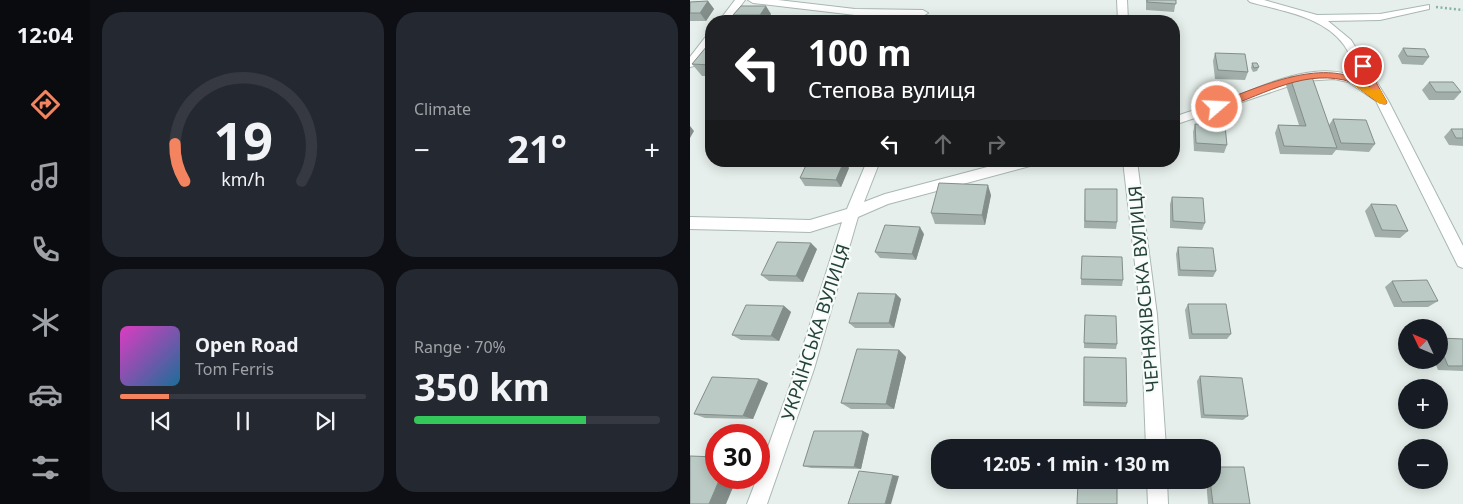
<!DOCTYPE html>
<html lang="en">
<head>
<meta charset="utf-8">
<style>
	body { margin:0; font-family:"Noto Sans",sans-serif; background:#242831; color:#f1f3f6; height:100vh; display:flex; flex-direction:column; font-size:19px; white-space:nowrap }
	* { box-sizing:border-box; margin:0 }
	p { font-size:16px; color:#9ea1a6 }
	.icon { flex:none; width:28px; height:28px; fill:none; stroke:currentColor; stroke-width:2; stroke-linecap:round; stroke-linejoin:round }
	.map { position:relative; flex:1; overflow:hidden }
	.panel { display:flex; flex-direction:column; gap:12px; padding:12px; background:#0d0f14; width:600px }
	.panel>* { flex:none }
	.guide { position:absolute; left:15px; top:15px; width:475px; height:152px; border-radius:20px; box-shadow:0 2px 12px #0003; background:#202124; color:#fff; overflow:hidden }
	.needle { width:32px; rotate:314deg }
	.fabs { position:absolute; left:708px; top:319px; display:grid; gap:10px }
	.fabs a { display:grid; place-items:center; width:50px; height:50px; border-radius:50%; background:#171b24; box-shadow:0 2px 12px #0003; font-size:25px }
	.speed { position:absolute; left:15px; top:424px; display:flex; gap:10px; font-size:25px; font-weight:700; text-align:center }
	.speed>* { display:grid; place-content:center; width:65px; height:65px; border-radius:50%; background:#171b24; box-shadow:0 2px 12px #0003; line-height:1 }
	.speed .limit { border:8px solid #d22; background:#fff; color:#111 }
	.pin { position:absolute; display:grid; place-items:center; width:42px; height:42px; color:#fff; margin:-21px; border:2px solid #fff; border-radius:50%; box-shadow:0 1px 5px #0007 }
	.me { position:absolute; width:55px; margin:-28px; rotate:71deg; stroke-linejoin:round; filter:drop-shadow(0 0 4px #0008) }
	.turn { display:flex; align-items:center; gap:18px; height:105px; padding:0 20px; font-size:22px }
	.turn .icon { width:65px; height:65px; stroke-width:2.5 }
	.turn b { display:block; font-size:35px; line-height:42px }
	.lanes { display:flex; align-items:center; height:48px; padding:0 20px; background:#0003; justify-content:center; gap:25px; direction:ltr }
	.lanes .off { opacity:.35 }
	.big { font-size:38px; font-weight:700; line-height:1.1 }
	.panel .tile { flex:1; display:flex; flex-direction:column; justify-content:center; gap:8px; min-width:0; padding:0 18px; border-radius:20px; background:#242831 }
	.panel .dial { align-items:center; gap:0 }
	.dial svg { height:130px; overflow:visible; fill:none; stroke:#363941; stroke-width:7; stroke-linecap:round; text-anchor:middle }
	.dial text { fill:#f1f3f6; stroke:none }
	.song { display:flex; align-items:center; gap:15px }
	.cover { width:60px; height:60px; border-radius:8px; background:linear-gradient(135deg,hsl(310 70% 55%),hsl(200 70% 35%)) }
	.played { height:5px; border-radius:2px; background:linear-gradient(90deg,#f4845f 20%,#363941 20%) }
	.keys { display:flex; justify-content:space-around; direction:ltr }
	.heat { display:flex; justify-content:space-between; align-items:center; font-size:28px; direction:ltr }
	.charge { height:8px; border-radius:4px; background:linear-gradient(90deg,#34c759 70%,#363941 0) }
	.panel .tiles { flex:1; display:grid; gap:12px; grid-template-columns:repeat(2,1fr) }
	.trip { position:absolute; left:241px; top:439px; width:290px; height:50px; border-radius:20px; background:#171b24; box-shadow:0 2px 12px #0003; font-weight:700; line-height:50px; text-align:center }
	main { display:flex; flex:1; min-height:0 }
	.tab-bar { display:flex; flex-direction:column; width:90px; justify-content:space-around; align-items:center; background:#090b0e; color:#9ea1a6 }
	.tab-bar .icon { width:35px; height:35px }
	.tab-bar .selected { color:#f4845f }
	.tab-bar b { font-size:22px; color:#f1f3f6 }
	.map>svg:first-child { display:block }
</style>
</head>
<body>
<main>
<nav class="tab-bar">
<b>12:04</b>
<svg class="icon selected" aria-label="directions" viewBox="0 0 24 24"><path d="M12 3l9 9-9 9-9-9zM9 14v-3h6M13 9l2 2-2 2"/></svg>
<svg class="icon" aria-label="music" viewBox="0 0 24 24"><path d="M9 18V5l10-2v13"/><circle cx="6" cy="18" r="3"/><circle cx="16" cy="16" r="3"/></svg>
<svg class="icon" aria-label="phone" viewBox="0 0 24 24"><path d="M5 4h4l2 5-3 2q2 4 5 5l2-3 5 2v4C11 20 4 13 5 4z"/></svg>
<svg class="icon" aria-label="climate" viewBox="0 0 24 24"><path d="M12 3v18M4 7l16 10M4 17L20 7"/></svg>
<svg class="icon" aria-label="car" viewBox="0 0 24 24"><path d="M5 17H2v-5l4-1 3-4h7l3 4 3 1v5h-3M9 17h6M6 11h13"/><circle cx="7" cy="17" r="2"/><circle cx="17" cy="17" r="2"/></svg>
<svg class="icon" aria-label="filters" viewBox="0 0 24 24"><path d="M4 7h16M4 17h16"/><circle cx="9" cy="7" r="2"/><circle cx="15" cy="17" r="2"/></svg>
</nav>
<section class="panel">
<div class="tiles">
<div class="tile dial"><svg viewBox="0 0 100 80">
<path d="M14 69A42 42 0 1 1 86 69"/>
<path d="M14 69A42 42 0 0 1 8 46" stroke="#f4845f"/>
<text x="50" y="56" font-size="32" font-weight="700">19</text>
<text x="50" y="72" font-size="11">km/h</text>
</svg></div>
<div class="tile"><p>Climate</p>
<div class="heat"><a>−</a><b class="big">21°</b><a>+</a></div>
</div>
<div class="tile">
<div class="song"><i class="cover"></i><div><b>Open Road</b><p>Tom Ferris</p></div></div>
<div class="played"></div>
<div class="keys"><svg class="icon" aria-label="previous" viewBox="0 0 24 24"><path d="M18 5L8 12l10 7zM5 5v14"/></svg><svg class="icon" aria-label="pause" viewBox="0 0 24 24"><path d="M8 5v14M16 5v14"/></svg><svg class="icon" aria-label="next" viewBox="0 0 24 24"><path d="M6 5l10 7-10 7zM19 5v14"/></svg></div>
</div>
<div class="tile"><p>Range · 70%</p><b class="big">350 km</b><div class="charge"></div></div>
</div>
</section>
<div class="map">
<svg width="773" height="504" viewBox="0 0 773 504">
	<rect width="100%" height="100%" fill="#e6efeb"/>
	<g fill="none" stroke-linecap="round" stroke-linejoin="round">
		<g stroke="#a8b8b2" stroke-width="2">
			<g id="street">
				<path d="M45,0H55L39,21H29Z"/>
				<path d="M58,0H88L165,9L233,10L238,13L233,16L165,15L63,3Z"/>
				<path d="M427,0H437L438,21H428Z"/>
				<path d="M558,0H574L627,15L690,14L739,5V9L690,20L638,21L661,40L699,102L773,246V268L768,266L686,101L658,82L644,79L614,81L484,125V117C502,110 521,106 539,99C581,83 633,56 676,82C668,70 662,57 654,45C633,16 591,11 560,2Z"/>
				<path d="M21,34V44L4,66L0,67V57L17,35Z"/>
				<path d="M177,161H190L174,202L195,194L320,161H346L345,164L340,166L198,204L168,217L124,369L77,504H57L67,478H69V472L106,369L152,222L120,232L0,229V217L120,220L157,209Z"/>
				<path d="M433,161H447L467,315L476,448H456L451,315Z"/>
				<path d="M457,480H477L478,504H458Z"/>
			</g>
		</g>
		<path stroke="#86b3a5" stroke-width="2.5" stroke-dasharray="2 2.5" stroke-linecap="butt" d="M746,7L773,10"/>
		<use href="#street" fill="#fff" fill-rule="evenodd"/>
	</g>
	<g fill="#a1aea9">
		<path d="M456,0H486L484,12L456,10Z"/>
		<path d="M18,1L24,9L16,21H0V2Z"/>
		<path d="M81,14L76,21H48L43,15Z"/>
		<path d="M21,46V76H12L2,64Z"/>
		<path d="M713,48L739,57L733,65L712,64L708,56Z"/>
		<path d="M525,53L558,72L555,80L525,79L523,61Z"/>
		<path d="M562,63L569,67L567,71L563,72L561,68Z"/>
		<path d="M600,77L639,125L643,119L685,144L679,152L646,150L642,155L590,154L585,133L588,125H609L596,85Z"/>
		<path d="M739,82L771,92L764,100H739L732,90Z"/>
		<path d="M484,89L486,101L485,109H484Z"/>
		<path d="M505,124L537,145L534,153L504,151L503,132Z"/>
		<path d="M761,129H773V146L759,145L754,137Z"/>
		<path d="M159,168L151,187L115,186L110,178Z"/>
		<path d="M395,189L427,222L426,229L394,228Z"/>
		<path d="M301,195L295,225L245,224L241,213Z"/>
		<path d="M482,197L515,223L512,230L480,228V204Z"/>
		<path d="M681,204L718,231L710,238L685,237L675,211Z"/>
		<path d="M234,234L226,260L190,258L185,252Z"/>
		<path d="M488,247L526,271L523,277L488,276L486,254Z"/>
		<path d="M127,249L113,282L79,281L71,275Z"/>
		<path d="M392,256L433,280L432,286L391,285Z"/>
		<path d="M702,281L748,301L738,307H704L695,287Z"/>
		<path d="M206,294L211,299L204,328H165L159,323Z"/>
		<path d="M498,304L541,334L537,339H499L495,310Z"/>
		<path d="M94,306L101,312L89,341L51,340L42,335Z"/>
		<path d="M395,315L427,344L426,349L394,348Z"/>
		<path d="M749,338L773,339V371L748,370L744,360H749Z"/>
		<path d="M209,350L216,357L204,409H161L151,403Z"/>
		<path d="M394,357L437,403L436,407L393,406Z"/>
		<path d="M510,376L558,416L553,420L511,418L507,381Z"/>
		<path d="M78,383L63,419L15,418L4,414Z"/>
		<path d="M179,434L171,469L121,468L113,466Z"/>
		<path d="M516,480H522L560,504H518Z"/>
	</g>
	<g fill="#838d89">
		<path d="M18,1L24,9L16,21L10,13Z"/>
		<path d="M76,6L81,14L76,21H73L70,15Z"/>
		<path d="M0,126L4,131L0,138Z"/>
		<path d="M154,161H155L159,168L151,187L146,180Z"/>
		<path d="M298,185L301,195L295,225L292,215Z"/>
		<path d="M230,227L234,234L226,260L222,254Z"/>
		<path d="M121,243L127,249L113,282L106,276Z"/>
		<path d="M206,294L211,299L204,328L199,323Z"/>
		<path d="M94,306L101,312L89,341L81,336Z"/>
		<path d="M209,350L216,357L204,409L196,404Z"/>
		<path d="M69,379L78,383L63,419L53,416Z"/>
		<path d="M173,431L179,434L171,469L164,467Z"/>
		<path d="M203,475L209,476L201,504H195Z"/>
		<path d="M30,478H47L36,504H19Z"/>
	</g>
	<g fill="#bbcac4" stroke="#838d89">
		<path d="M457,0H486V4L457,2Z"/>
		<path d="M18,1L10,13H0V2Z"/>
		<path d="M51,6H76L70,15H43Z"/>
		<path d="M17,46H21V65L2,64Z"/>
		<path d="M713,48L735,49L739,57L717,56Z"/>
		<path d="M525,53L555,54L558,72L528,70Z"/>
		<path d="M562,63H567L569,67L564,68Z"/>
		<path d="M600,77H622L647,148L594,146L588,125L616,126Z"/>
		<path d="M739,82H763L771,92H746Z"/>
		<path d="M484,89L486,101H484Z"/>
		<path d="M643,119L676,120L685,144L651,143Z"/>
		<path d="M505,124L535,126L537,145L506,143Z"/>
		<path d="M761,129H773V138H766Z"/>
		<path d="M118,161H154L146,180L110,178Z"/>
		<path d="M249,183L298,185L292,215L241,213Z"/>
		<path d="M395,189H427V222L395,221Z"/>
		<path d="M482,197L513,198L515,223L483,221Z"/>
		<path d="M681,204L706,205L718,231L692,230Z"/>
		<path d="M195,225L230,227L222,254L185,252Z"/>
		<path d="M87,242L121,243L106,276L71,275Z"/>
		<path d="M488,247L523,248L526,271L490,270Z"/>
		<path d="M392,256L432,257L433,280L391,279Z"/>
		<path d="M737,280L748,301L712,302L702,281Z"/>
		<path d="M168,293L206,294L199,323H159Z"/>
		<path d="M498,304H536L541,334H502Z"/>
		<path d="M56,305L94,306L81,336L42,335Z"/>
		<path d="M395,315L426,316L427,344L394,343Z"/>
		<path d="M749,338L773,339V366H758L749,344Z"/>
		<path d="M167,349L209,350L196,404L151,403Z"/>
		<path d="M394,357L436,358L437,403L394,402Z"/>
		<path d="M510,376L552,378L558,416L514,415Z"/>
		<path d="M22,377L69,379L53,416L4,414Z"/>
		<path d="M124,431H173L164,467L113,466Z"/>
		<path d="M0,456L26,457V478H30L19,504H0Z"/>
		<path d="M522,467H554L560,504H523L520,480H522Z"/>
		<path d="M169,471L203,475L195,504H158Z"/>
		<path d="M388,483L427,484V504H387Z"/>
	</g>
	<path fill="#f4845f" stroke="#9f563e" d="M673,64L677,66L697,102L696,104C686,106 667,83 654,80C609,70 568,98 527,110L522,107L524,104C568,88 637,53 680,87L669,66Z"/>
	<path fill="#f59e0b" d="M667,80L684,90L690,89L697,102L696,104H690L664,85V81Z"/>
	<g text-anchor="middle" dominant-baseline="central" stroke-width="4.5" stroke-linejoin="round" paint-order="stroke">
		<g font-size="18" fill="#24423a" stroke="#f7fbf9">
			<text transform="translate(453 289) rotate(-95)">ЧЕРНЯХІВСЬКА ВУЛИЦЯ</text>
			<text transform="translate(125 332) rotate(-72)">УКРАЇНСЬКА ВУЛИЦЯ</text>
		</g>
	</g>
</svg>
<div class="fabs">
<a><svg class="needle" viewBox="-14 -14 28 28"><path d="M0-13l5 13h-10z" fill="#e53935"/><path d="M0 13l5-13h-10z" fill="#9ea1a6"/></svg></a>
<a>+</a>
<a>−</a>
</div>
<div class="speed"><div class="limit">30</div></div>
<div class="pin" style="left:673px;top:66px;background:#d93025"><svg class="icon" aria-label="arrive" viewBox="0 0 24 24"><path d="M6 21V4h12l-3 4 3 4H6"/></svg></div>
<svg class="me" style="left:527px;top:107px" viewBox="-20 -20 40 40"><circle r="17" fill="#f4845f" stroke="#fff" stroke-width="3"/><path d="M0-11L8 9 0 5-8 9z" fill="#fff"/></svg>
<div class="trip">12:05 · 1 min · 130 m</div>
<div class="guide">
<div class="turn"><svg class="icon" aria-label="left" viewBox="0 0 24 24"><path d="M17 20v-9H6M10 6l-5 5 5 5"/></svg><div><b>100 m</b>Степова вулиця</div></div>
<div class="lanes"><svg class="icon" aria-label="left" viewBox="0 0 24 24"><path d="M17 20v-9H6M10 6l-5 5 5 5"/></svg><svg class="icon off" aria-label="ahead" viewBox="0 0 24 24"><path d="M12 20V5M6 11l6-6 6 6"/></svg><svg class="icon off" aria-label="right" viewBox="0 0 24 24"><path d="M7 20v-9h11M14 6l5 5-5 5"/></svg></div>
</div>
</div>
</main>
</body>
</html>
